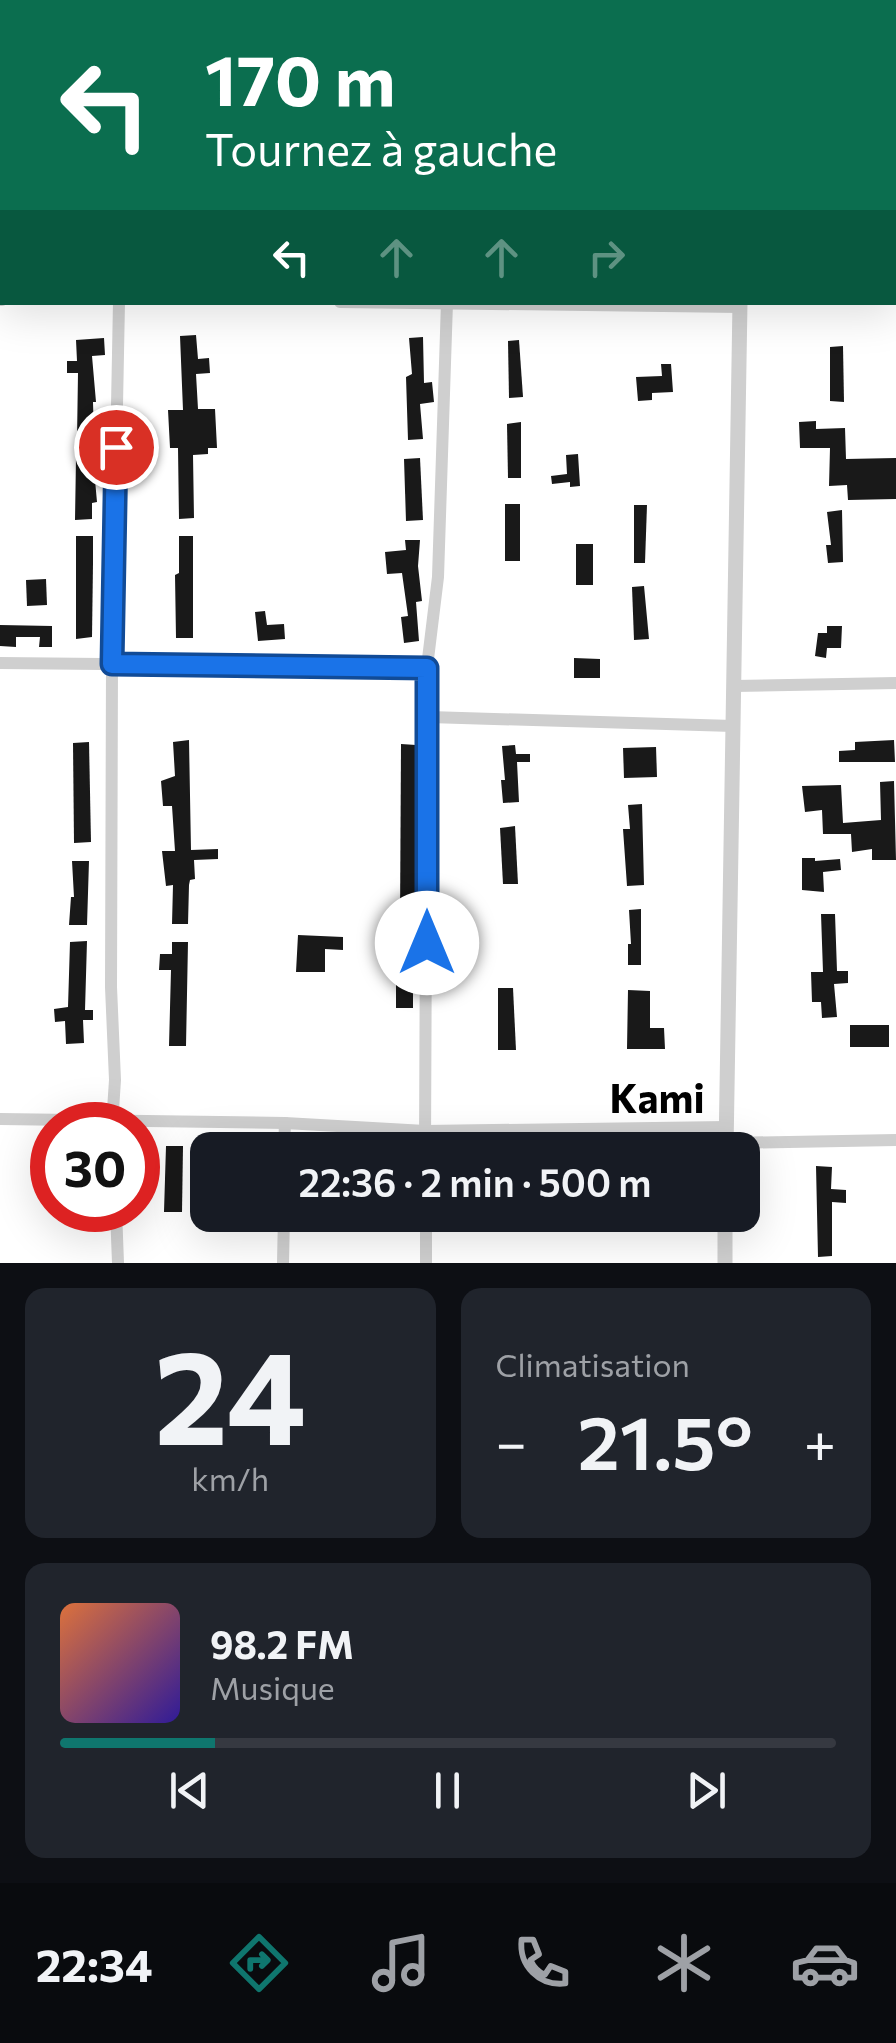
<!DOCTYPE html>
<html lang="fr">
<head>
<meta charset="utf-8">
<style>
	body { margin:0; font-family:Commissioner,sans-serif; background:#20242c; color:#f1f3f6; height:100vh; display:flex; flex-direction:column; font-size:38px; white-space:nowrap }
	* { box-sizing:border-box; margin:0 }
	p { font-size:32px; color:#9ea1a6 }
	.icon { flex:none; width:55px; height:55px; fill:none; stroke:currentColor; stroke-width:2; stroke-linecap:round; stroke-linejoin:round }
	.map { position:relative; height:1263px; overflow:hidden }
	.panel { display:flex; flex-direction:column; gap:25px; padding:25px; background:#0d0f14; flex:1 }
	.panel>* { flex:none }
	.guide { position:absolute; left:0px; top:0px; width:898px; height:305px; box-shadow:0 10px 40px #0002; background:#0b6e4f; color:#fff; overflow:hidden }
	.speed { position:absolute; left:30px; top:1102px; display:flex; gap:20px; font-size:50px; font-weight:700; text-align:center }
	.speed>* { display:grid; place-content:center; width:130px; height:130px; border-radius:50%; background:#171b24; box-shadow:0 10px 40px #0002; line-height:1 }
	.speed .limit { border:15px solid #d22; background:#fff; color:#111 }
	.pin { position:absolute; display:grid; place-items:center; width:85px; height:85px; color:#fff; margin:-42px; border:5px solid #fff; border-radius:50%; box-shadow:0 2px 10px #0007 }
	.me { position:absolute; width:110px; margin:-55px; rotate:0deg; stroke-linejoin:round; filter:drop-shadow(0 0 8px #0008) }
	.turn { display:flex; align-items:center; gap:35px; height:210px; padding:0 40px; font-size:45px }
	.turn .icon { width:130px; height:130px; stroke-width:2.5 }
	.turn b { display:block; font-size:70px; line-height:85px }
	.lanes { display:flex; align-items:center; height:95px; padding:0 40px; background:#0003; justify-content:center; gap:50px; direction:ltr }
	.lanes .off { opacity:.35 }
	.big { font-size:75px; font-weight:600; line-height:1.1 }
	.panel .tile { flex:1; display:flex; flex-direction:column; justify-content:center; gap:15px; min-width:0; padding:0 35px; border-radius:20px; background:#20242c }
	.panel .dial { align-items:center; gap:0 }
	.dial b { font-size:130px; line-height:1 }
	.song { display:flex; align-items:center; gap:30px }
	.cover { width:120px; height:120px; border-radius:15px; background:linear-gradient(135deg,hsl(20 70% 55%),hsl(250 70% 35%)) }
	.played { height:10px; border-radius:5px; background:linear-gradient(90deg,#0f766e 20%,#363941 20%) }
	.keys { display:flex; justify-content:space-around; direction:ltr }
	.heat { display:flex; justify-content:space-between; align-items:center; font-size:55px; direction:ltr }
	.panel .tiles { flex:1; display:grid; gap:25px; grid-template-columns:1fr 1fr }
	.tile:last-child { grid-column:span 2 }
	.trip { position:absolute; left:190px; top:1132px; width:570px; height:100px; border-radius:20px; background:#171b24; box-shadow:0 10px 40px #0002; font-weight:600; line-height:100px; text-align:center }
	.tabs { display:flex; height:160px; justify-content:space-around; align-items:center; background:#090b0e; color:#9ea1a6 }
	.tabs .icon { width:70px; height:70px }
	.tabs .active { color:#0f766e }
	.tabs b { font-size:45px; color:#f1f3f6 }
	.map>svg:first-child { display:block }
</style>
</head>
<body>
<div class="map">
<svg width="896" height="1263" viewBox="0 0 896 1263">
	<rect width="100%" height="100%" fill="#fff"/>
	<g fill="#191919">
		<path d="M196,335L198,359L209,358L210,373L196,374L198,409H215L217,448H208V454L193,455L194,518L179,519L178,448H170L168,410H183L180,336Z"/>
		<path d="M423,337L424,383L432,382L434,402L420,404L423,439L408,440L406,377L412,374L409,338Z"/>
		<path d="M104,338L105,355L92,356L96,402H93L94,439H77L78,373H67V361H77L76,340Z"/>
		<path d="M519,340L523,397L509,398L508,341Z"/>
		<path d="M843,346L844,402L830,401V347Z"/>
		<path d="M661,364H671L673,392L652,393V400L638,401L636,377L662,376Z"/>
		<path d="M816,421V429L845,428L846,459L896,458V499L848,500L847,485L829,486L830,448H800L799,422Z"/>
		<path d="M521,422V478H508L507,424Z"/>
		<path d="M578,454L580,486L570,487V482L552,484L551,476L567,474L566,455Z"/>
		<path d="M76,458H93L97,502L92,503V519L75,520Z"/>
		<path d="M420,458L423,520L406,521L404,459Z"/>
		<rect x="505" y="504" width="15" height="57"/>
		<path d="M634,505H647L645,563H634Z"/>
		<path d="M842,510L843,562L828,563L826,545H831L827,512Z"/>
		<path d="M76,536H93V563L92,637L76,639Z"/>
		<path d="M179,536H193V638H176L175,575L179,573Z"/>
		<path d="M405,540H420L418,566L422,601L416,602L419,641L404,643L401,617L408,616L402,573L387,574L385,552L406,550Z"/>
		<rect x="576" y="544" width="17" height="41"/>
		<path d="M46,579L47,605L27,606L26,580Z"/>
		<path d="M644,586L649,639L634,640L632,587Z"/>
		<path d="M265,611L267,625L284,624L285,639L258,641L255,612Z"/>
		<path d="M0,625L52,626V647H39L40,637H16V647L0,646Z"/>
		<path d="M827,626H842L841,648H827L826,658L815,656L818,633H827Z"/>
		<path d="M574,658L600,659V678H574Z"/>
		<path d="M189,740L191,850L218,849V859L194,860L195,879L190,880L189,885L188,924H172L173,885L166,886L162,851H175L172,806H163L161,781L175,776L173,742Z"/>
		<path d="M894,740L895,762H839V751L855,750V742Z"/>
		<path d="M89,742L91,842L74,843L73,743Z"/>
		<path d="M401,744L416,745L415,924H400Z"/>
		<path d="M515,745L516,754H530V762H517L519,802L503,803L501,780H505L502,746Z"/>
		<path d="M656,747L657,777L624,778L623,748Z"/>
		<path d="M894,781L896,860H872V849L852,852L851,834H823L822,810L805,812L802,786L841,785L843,823L881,820L880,782Z"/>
		<path d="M642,804L644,885L627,886L623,829H630L628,805Z"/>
		<path d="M515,826L518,884H503L500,828Z"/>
		<path d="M802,858H815V861L840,859L841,870L823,872L824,892L802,890Z"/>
		<path d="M72,861H89L87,925H69L71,897H74Z"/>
		<path d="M641,909V965H628V944H631L629,910Z"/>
		<path d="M821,914H835L837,971H848V983L834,984L837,1017L822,1018L821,1002H812L811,972H823Z"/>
		<path d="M298,935L343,937V950L325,949V972H296Z"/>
		<path d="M87,941L85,1010H93V1020H83L84,1043L66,1044L65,1021L55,1022L54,1009L68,1007L70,942Z"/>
		<path d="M172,942H188L186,1046H169L171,970H159L160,954H172Z"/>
		<path d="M413,943V1008H396V965L393,955H389V944Z"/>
		<path d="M498,988H513L516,1050H498Z"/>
		<path d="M628,990L650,991V1028H664L665,1049H627Z"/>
		<rect x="850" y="1025" width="39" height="22"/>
		<path d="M166,1146H183L182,1212H164Z"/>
		<path d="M816,1166L832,1167L831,1189L846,1190V1203L832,1202V1256L818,1257Z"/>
	</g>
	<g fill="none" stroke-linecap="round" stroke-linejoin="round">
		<g stroke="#cfcfcf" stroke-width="12">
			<path d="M125,2L126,0"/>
			<path d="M450,2V0"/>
			<path d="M895,274H896"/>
			<path d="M0,300H2"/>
			<path d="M340,302L740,307"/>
			<path d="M0,663L427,667"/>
			<path d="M734,686L896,683"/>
			<path d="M429,717L733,726"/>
			<path d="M0,1119L285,1123L425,1131L727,1127"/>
			<path d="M112,1125L115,1080L111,987L112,664L119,302"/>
			<path d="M727,1143L896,1140"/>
			<path d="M284,1150L285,1123"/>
			<path d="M425,1150L427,667L438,577L447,302"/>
			<path d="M116,1210L118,1263"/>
			<path d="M426,1215V1263"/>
			<path d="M283,1263L284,1215"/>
		</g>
		<g stroke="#cfcfcf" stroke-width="15">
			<path d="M743,2V0"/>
			<path d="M726,1150L740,302"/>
			<path d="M725,1263V1215"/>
		</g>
	</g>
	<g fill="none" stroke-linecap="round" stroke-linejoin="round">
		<g stroke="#114b97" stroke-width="25">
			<path id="route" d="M116,447L112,664L427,668V943"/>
		</g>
		<use href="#route" stroke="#1a73e8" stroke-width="18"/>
	</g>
	<g text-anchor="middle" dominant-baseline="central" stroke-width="10" stroke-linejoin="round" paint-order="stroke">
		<g font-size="40" font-weight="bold" fill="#000" stroke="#fff">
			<text x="657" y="1096">Kami</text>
		</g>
	</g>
</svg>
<div class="speed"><div class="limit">30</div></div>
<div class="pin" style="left:116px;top:447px;background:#d93025"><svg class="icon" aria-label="arrive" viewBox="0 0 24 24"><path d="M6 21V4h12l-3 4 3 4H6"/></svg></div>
<svg class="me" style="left:427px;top:943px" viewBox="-20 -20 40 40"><circle r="19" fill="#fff"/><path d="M0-13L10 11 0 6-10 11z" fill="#1a73e8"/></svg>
<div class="trip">22:36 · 2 min · 500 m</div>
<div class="guide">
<div class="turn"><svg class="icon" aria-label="left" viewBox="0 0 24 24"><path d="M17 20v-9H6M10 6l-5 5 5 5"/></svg><div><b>170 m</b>Tournez à gauche</div></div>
<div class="lanes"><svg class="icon" aria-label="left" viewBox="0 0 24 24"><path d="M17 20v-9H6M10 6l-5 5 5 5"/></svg><svg class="icon off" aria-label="ahead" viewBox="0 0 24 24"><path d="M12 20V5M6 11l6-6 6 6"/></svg><svg class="icon off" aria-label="ahead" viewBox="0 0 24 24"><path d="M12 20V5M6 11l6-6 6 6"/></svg><svg class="icon off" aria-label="right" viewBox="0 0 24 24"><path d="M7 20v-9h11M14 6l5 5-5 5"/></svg></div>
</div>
</div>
<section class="panel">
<div class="tiles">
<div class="tile dial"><b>24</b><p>km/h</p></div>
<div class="tile"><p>Climatisation</p>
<div class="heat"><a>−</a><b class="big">21.5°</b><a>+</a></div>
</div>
<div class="tile">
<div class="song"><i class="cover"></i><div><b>98.2 FM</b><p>Musique</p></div></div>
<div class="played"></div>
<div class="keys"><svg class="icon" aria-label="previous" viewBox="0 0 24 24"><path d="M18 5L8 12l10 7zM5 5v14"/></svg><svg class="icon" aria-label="pause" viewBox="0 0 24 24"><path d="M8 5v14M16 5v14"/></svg><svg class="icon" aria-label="next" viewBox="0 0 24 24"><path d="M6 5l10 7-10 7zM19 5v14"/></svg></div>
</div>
</div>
</section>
<nav class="tabs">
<b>22:34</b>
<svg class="icon active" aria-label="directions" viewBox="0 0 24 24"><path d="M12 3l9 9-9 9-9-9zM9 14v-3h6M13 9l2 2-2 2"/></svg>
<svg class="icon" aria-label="music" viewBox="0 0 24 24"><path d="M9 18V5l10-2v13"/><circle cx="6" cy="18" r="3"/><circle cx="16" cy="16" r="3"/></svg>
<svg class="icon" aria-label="phone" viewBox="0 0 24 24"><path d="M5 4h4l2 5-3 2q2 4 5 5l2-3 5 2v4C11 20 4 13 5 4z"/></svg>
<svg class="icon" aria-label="climate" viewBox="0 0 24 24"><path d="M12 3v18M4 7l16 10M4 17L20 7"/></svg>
<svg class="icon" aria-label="car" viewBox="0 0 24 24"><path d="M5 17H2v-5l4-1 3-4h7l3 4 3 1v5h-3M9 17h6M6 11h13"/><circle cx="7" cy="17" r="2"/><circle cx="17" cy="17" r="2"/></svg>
</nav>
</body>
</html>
